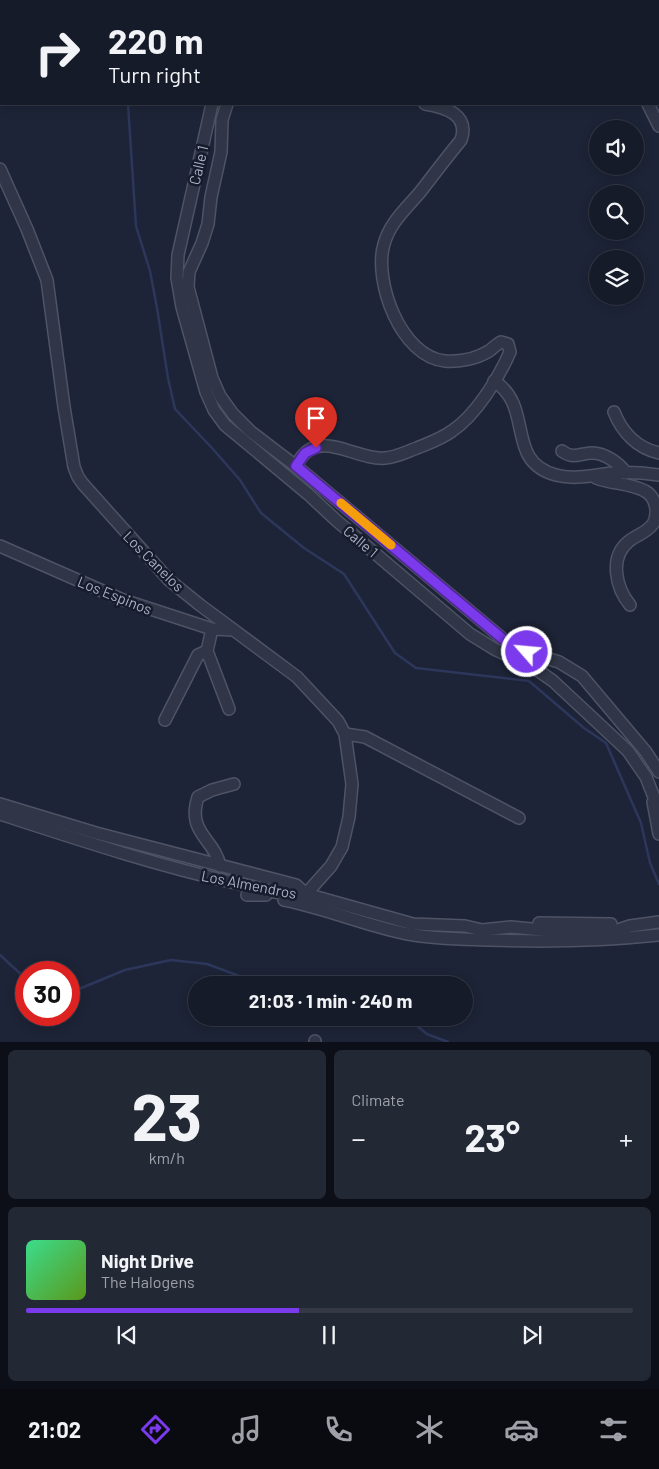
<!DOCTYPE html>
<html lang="en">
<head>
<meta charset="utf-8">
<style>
	body { margin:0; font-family:Barlow,sans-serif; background:#232835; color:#f1f3f6; height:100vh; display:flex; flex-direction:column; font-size:19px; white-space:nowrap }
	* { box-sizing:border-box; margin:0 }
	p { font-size:16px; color:#9ea1a8 }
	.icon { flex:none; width:28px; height:28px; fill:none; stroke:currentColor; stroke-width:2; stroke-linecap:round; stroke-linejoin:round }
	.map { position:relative; height:1042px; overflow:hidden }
	.drawer { display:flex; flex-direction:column; gap:8px; padding:8px; background:#0c0f17; flex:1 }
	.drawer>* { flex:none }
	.banner { position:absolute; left:0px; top:0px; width:660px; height:105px; box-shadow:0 2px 12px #0003,0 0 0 1px #353946; background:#161b29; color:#f1f3f6; overflow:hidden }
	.controls { position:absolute; left:589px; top:120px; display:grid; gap:10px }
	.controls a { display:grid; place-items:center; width:55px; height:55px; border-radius:50%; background:#161b29; box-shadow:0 2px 12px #0003,0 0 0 1px #353946; font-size:25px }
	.speed { position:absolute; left:15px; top:961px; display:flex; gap:10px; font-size:25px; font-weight:700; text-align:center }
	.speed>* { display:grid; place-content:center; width:65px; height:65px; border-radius:50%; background:#161b29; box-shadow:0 2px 12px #0003,0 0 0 1px #353946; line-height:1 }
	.speed .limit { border:8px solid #d22; background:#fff; color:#111 }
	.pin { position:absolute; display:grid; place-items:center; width:42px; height:42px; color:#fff; margin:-51px -21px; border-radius:50% 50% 50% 0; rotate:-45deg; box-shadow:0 0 5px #0007 }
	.pin .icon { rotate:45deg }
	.me { position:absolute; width:55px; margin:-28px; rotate:297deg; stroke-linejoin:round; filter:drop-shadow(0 0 4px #0008) }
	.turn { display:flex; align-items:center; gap:18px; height:105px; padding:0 25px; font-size:22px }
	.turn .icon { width:65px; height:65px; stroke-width:2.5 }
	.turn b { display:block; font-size:35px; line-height:42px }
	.big { font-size:38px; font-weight:700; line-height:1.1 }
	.drawer .tile { flex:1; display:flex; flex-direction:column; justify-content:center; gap:8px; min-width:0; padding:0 18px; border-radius:8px; background:#232835 }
	.drawer .dial { align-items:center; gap:0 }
	.dial b { font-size:65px; line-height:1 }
	.song { display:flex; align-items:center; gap:15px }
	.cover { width:60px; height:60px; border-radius:8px; background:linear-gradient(135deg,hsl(150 70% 55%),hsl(90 70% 35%)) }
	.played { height:5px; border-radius:2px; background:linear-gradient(90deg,#7c3aed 45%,#353946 45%) }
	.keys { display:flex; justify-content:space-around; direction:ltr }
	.heat { display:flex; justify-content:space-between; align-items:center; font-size:28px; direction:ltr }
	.drawer .tiles { flex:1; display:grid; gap:8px; grid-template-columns:1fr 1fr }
	.tile:last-child { grid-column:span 2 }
	.trip { position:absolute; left:188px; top:976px; width:285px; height:50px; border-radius:25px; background:#161b29; box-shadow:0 2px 12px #0003,0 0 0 1px #353946; font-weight:700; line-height:50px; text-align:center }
	.menu { display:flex; height:80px; justify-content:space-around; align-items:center; background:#090b10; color:#9ea1a8 }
	.menu .icon { width:35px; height:35px }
	.menu .on { color:#7c3aed }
	.menu b { font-size:22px; color:#f1f3f6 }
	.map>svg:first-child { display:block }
</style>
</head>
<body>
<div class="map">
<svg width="659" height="1042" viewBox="0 0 659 1042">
	<rect width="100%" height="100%" fill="#1d2437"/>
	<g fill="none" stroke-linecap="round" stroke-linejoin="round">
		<g stroke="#2c375b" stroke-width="2.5">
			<path d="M116,0V1"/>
			<path d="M128,104L136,226L150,271L157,308L168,378L175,409L212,448L240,480L261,513L304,548L344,574L395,653L416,668L529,681L584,728L606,743L641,823L650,863L659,884"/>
			<path d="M0,955L26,979"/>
			<path d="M289,985H321"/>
			<path d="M69,990L79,989L125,970L171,960L207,964L264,985"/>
			<path d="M407,1018L427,1034L448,1042"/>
		</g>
		<g stroke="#4e5365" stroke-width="14">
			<g id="minor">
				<path d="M221,0V1"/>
				<path d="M7,1L8,0"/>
				<path d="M275,1L276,0"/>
				<path d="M655,1L656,0"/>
				<path d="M659,33V32"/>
				<path d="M0,72L1,59"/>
				<path d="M212,104L178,255L177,278L182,307L206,392L214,410L225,425L308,494L337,521L470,634L496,650L533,667L553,681L628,751L646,777L659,810"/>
				<path d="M227,104L222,120L221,152L211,197L208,224L202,243L189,272L188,287L212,378L220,396L233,414L250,431L301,470L509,644L520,650L559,662L582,676L646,752L659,772"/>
				<path d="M648,104L659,126"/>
				<path d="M0,169L27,229L47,280L64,407L74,467L78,477L83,484L169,580L200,605L297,677L338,721L345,734L352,784L349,817L342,847L331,866L306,894"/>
				<path d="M494,381C535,407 504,461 556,475C574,480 595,475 613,473C628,472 644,473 659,475"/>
				<path d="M614,412C622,432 637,448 659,453"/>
				<path d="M562,451C574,460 580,453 592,453C605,453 619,463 626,473"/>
				<path d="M296,466C316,424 355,461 385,458C397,457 406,452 417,448C429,443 441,439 452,431C476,415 498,379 510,352L508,344L501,342C497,344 493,348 489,351C476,359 459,362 445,361C401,357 373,281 384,244C390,222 407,208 421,191C434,174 447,157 461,140C470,114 444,107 425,104"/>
				<path d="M596,478C612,484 629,483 645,491C656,497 659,513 653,524C645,534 636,535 628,542C609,558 616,588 630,605"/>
				<path d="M0,546L123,600L212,629L233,630"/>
				<path d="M212,629L207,651L229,709"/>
				<path d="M165,720L198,655L207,651"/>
				<path d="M345,734L365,737L519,818"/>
				<path d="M653,802L659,834"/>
				<path d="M0,804L96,833L296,885L306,894"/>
				<path d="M0,814C77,839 155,865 235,883C258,888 282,896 306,894L413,924L465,926L482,930L511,927L573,933L618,930L630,926L659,922"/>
				<path d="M220,866C215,839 186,833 198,797L212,790L234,784"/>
				<path d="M247,895H266"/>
				<path d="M284,900C326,908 366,926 408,934C435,939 461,939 488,940C545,942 602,941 659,935"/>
				<path d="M539,923L611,924"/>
				<path d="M315,1042V1041"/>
			</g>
		</g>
		<use href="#minor" stroke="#303647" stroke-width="11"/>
	</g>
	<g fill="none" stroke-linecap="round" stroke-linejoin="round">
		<g stroke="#51269a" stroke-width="12">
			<path id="route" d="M316,448L305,453L296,466L509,644L527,652"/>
		</g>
		<use href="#route" stroke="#7c3aed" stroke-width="9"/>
		<path stroke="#f59e0b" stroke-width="9" d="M341,503L391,545"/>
	</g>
	<g text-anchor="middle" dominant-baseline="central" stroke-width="5" stroke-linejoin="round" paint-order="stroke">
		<g font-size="15" fill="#aab0c5" stroke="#161c2b">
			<text transform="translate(198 165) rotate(-77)">Calle 1</text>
			<text transform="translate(361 541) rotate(40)">Calle 1</text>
			<text transform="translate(154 561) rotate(45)">Los Canelos</text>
			<text transform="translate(115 595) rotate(22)">Los Espinos</text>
			<text transform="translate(249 884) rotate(11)">Los Almendros</text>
		</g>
	</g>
</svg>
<div class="controls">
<a><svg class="icon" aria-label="sound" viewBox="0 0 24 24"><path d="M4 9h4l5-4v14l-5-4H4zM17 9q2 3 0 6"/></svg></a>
<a><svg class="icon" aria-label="search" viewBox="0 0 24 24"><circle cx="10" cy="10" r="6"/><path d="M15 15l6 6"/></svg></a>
<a><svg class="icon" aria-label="layers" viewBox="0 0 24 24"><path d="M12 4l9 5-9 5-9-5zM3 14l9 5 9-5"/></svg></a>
</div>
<div class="speed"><div class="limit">30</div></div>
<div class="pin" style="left:316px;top:448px;background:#d93025"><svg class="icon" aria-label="arrive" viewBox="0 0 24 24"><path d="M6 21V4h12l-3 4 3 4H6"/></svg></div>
<svg class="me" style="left:527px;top:652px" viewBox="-20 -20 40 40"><circle r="17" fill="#7c3aed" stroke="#fff" stroke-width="3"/><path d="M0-11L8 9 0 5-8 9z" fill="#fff"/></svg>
<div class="trip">21:03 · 1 min · 240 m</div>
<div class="banner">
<div class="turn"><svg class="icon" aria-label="right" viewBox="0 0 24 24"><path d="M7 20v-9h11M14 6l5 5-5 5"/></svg><div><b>220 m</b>Turn right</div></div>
</div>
</div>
<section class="drawer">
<div class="tiles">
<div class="tile dial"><b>23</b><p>km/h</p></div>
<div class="tile"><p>Climate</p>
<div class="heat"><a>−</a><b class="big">23°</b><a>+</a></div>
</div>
<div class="tile">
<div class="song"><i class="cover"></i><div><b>Night Drive</b><p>The Halogens</p></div></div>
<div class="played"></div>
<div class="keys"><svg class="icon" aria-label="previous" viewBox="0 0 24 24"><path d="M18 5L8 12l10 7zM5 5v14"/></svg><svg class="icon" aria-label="pause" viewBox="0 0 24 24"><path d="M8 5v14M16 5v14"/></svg><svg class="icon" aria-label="next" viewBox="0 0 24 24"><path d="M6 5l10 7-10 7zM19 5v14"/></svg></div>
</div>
</div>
</section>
<nav class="menu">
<b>21:02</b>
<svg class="icon on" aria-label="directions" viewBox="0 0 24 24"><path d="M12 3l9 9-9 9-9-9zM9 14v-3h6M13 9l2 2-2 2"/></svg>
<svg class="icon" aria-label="music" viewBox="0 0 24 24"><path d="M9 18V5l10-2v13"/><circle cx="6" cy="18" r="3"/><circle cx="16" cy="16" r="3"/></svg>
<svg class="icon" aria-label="phone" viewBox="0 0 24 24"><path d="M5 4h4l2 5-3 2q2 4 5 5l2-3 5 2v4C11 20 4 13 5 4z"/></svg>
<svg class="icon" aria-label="climate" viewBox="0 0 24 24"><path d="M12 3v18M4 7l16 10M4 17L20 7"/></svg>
<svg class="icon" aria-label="car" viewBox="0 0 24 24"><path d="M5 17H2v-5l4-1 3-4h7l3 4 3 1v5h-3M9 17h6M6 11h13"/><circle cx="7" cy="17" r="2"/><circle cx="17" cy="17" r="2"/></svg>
<svg class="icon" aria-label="filters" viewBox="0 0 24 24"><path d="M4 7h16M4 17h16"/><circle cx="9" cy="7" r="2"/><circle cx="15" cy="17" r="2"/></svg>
</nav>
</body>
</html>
